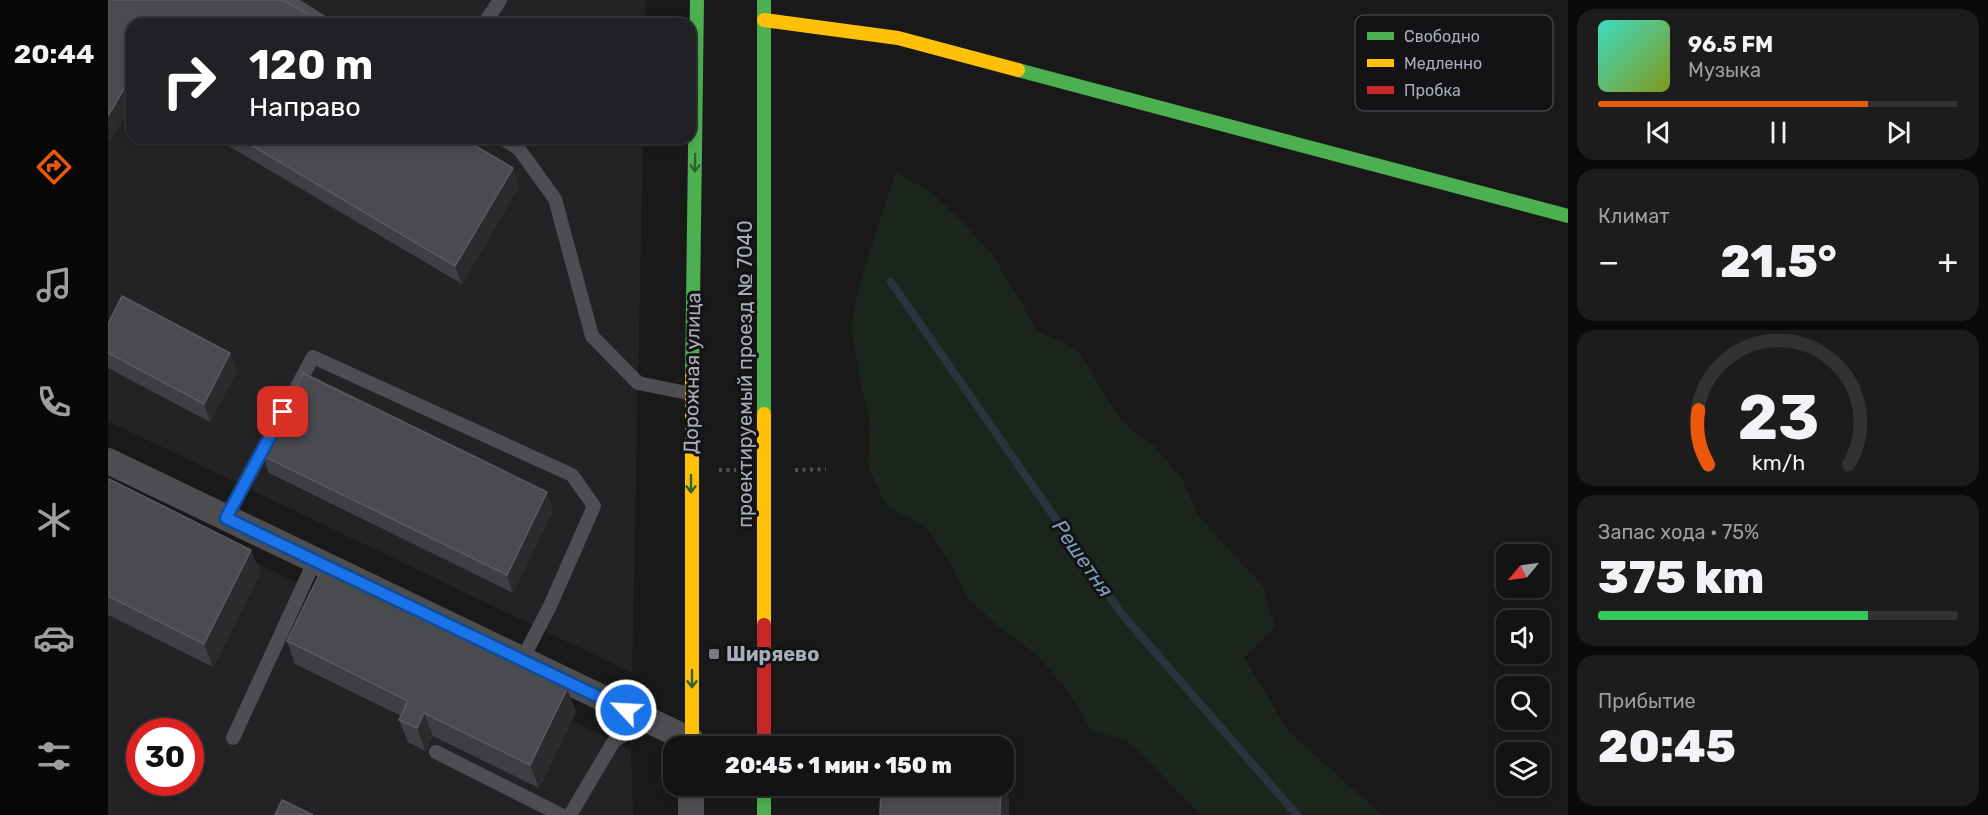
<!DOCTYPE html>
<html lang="ru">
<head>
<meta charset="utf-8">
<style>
	body { margin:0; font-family:Rubik,sans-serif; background:#1c1c1c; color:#f1f3f6; height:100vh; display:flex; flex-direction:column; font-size:22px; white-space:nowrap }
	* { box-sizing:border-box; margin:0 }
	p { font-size:20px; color:#9d9ea0 }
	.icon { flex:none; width:33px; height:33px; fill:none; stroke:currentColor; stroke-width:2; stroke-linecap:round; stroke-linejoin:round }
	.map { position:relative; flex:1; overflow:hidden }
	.sheet { display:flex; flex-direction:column; gap:9px; padding:9px; background:#0a0a0a; width:420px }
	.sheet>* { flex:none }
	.top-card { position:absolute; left:18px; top:18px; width:570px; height:126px; border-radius:18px; box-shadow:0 3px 9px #0003,0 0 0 2px #323233; background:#202124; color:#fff; overflow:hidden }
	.needle { width:39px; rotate:241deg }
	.fabs { position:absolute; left:1388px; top:544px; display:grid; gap:12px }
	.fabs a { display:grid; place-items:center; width:54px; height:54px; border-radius:12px; background:#131313; box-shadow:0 3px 9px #0003,0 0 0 2px #323233; font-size:30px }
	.speed { position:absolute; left:18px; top:718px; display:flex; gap:12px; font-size:30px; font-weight:700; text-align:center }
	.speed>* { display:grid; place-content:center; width:78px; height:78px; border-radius:50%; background:#131313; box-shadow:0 3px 9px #0003,0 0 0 2px #323233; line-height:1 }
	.speed .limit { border:9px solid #d22; background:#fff; color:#111 }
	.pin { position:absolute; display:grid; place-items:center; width:51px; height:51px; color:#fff; margin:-26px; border-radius:12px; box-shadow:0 3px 9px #0006 }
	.me { position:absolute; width:66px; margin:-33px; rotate:295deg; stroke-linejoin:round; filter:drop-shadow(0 0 4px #0008) }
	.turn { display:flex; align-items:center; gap:21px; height:126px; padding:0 24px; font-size:27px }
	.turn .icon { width:78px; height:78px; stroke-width:2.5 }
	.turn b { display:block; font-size:42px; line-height:51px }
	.big { font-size:45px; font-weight:800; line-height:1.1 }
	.sheet .tile { flex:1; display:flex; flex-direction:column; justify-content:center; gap:9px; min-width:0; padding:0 21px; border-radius:18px; background:#1c1c1c }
	.sheet .dial { align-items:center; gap:0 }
	.dial svg { height:156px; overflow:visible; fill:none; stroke:#323233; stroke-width:7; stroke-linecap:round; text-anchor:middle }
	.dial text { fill:#f1f3f6; stroke:none }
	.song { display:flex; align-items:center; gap:18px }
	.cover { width:72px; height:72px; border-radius:9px; background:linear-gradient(135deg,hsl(170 70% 55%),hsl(70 70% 35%)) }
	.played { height:6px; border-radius:3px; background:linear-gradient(90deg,#ea580c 75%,#323233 75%) }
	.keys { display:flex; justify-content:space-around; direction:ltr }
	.heat { display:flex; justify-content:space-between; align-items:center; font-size:33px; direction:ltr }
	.charge { height:9px; border-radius:4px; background:linear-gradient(90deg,#34c759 75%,#323233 0) }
	.trip { position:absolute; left:555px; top:736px; width:351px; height:60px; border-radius:18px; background:#131313; box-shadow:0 3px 9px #0003,0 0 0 2px #323233; font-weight:800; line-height:60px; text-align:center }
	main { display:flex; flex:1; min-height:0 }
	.dock { display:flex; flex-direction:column; width:108px; justify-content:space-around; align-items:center; background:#080808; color:#9d9ea0 }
	.dock .icon { width:42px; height:42px }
	.dock .active { color:#ea580c }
	.dock b { font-size:27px; color:#f1f3f6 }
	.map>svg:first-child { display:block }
</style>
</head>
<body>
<main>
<nav class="dock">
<b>20:44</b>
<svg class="icon active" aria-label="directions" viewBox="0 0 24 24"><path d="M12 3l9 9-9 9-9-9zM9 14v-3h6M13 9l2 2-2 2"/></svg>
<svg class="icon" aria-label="music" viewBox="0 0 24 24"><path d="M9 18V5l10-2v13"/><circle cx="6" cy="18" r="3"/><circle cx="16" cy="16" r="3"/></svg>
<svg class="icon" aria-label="phone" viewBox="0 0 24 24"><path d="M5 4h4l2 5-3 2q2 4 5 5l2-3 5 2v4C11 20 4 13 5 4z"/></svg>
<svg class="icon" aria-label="climate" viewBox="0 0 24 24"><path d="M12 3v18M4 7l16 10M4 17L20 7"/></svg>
<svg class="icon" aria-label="car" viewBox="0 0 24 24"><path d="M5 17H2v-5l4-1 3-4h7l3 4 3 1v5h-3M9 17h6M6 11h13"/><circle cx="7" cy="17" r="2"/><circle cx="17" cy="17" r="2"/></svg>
<svg class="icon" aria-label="filters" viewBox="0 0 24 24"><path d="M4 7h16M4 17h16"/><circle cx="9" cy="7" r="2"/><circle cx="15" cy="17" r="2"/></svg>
</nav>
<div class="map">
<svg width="1460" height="815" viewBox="0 0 1460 815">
	<rect width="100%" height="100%" fill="#191919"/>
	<g fill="#232326" fill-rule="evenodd">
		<path d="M0,0H538L537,24H24V138H535L524,673L0,421Z"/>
		<path d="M0,488L523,750L525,815H0ZM32,732H82V783H32Z"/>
	</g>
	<path fill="#1c241e" d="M788,172L825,194L855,222L885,256L930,331L969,349L1013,421L1047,447L1074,479L1091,517L1155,586L1167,626L1136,657L1181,732L1274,815H1093L1023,743L983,730L960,691L928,654L891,627L860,598L840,560L816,525L779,507L760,467L762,424L752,381L743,329L751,285Z"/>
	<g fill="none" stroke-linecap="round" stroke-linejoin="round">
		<path stroke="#2a343c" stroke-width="8" d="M783,282L1013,613L1189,815"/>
		<g stroke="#4f5054" stroke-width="4" stroke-dasharray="3 4.5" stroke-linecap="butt">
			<path d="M611,470H628"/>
			<path d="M687,470L718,469"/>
		</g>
		<g stroke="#4d4e52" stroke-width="14">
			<path d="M179,0L217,24"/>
			<path d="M376,24L392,0"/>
			<path d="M394,138L411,149L447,199L484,336L530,383L584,394"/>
			<path d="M118,518L205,357L464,475L486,506L442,606L414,660"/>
			<path d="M125,738L207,560"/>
			<path d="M328,752L453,815"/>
			<path d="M462,815L506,741L539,720"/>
		</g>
		<g stroke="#4d4e52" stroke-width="26">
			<path d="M0,461L584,741"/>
			<path d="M583,815V786"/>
		</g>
		<g stroke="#4caf50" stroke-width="14">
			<path d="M656,0V414"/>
			<path d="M910,70L1460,216"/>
			<path d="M584,377L589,0"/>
			<path d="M656,786V815"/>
		</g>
		<g stroke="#ffc107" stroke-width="14">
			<path d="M656,20L790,38L910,70"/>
			<path d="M656,414V625"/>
			<path d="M584,747V377"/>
		</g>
		<path stroke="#c62828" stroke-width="14" d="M656,625V747"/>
	</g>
	<g fill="#3e3f42">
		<path d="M107,138H354L411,186L354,284Z"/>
		<path d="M0,324L122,353L129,371L102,422L0,368Z"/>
		<path d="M155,456L445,510L405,593L161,473Z"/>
		<path d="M0,482L143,550L152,573L105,667L0,615Z"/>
		<path d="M179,641L459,689L468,712L431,788L325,736L317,751L300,742L291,720L293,716L187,664Z"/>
	</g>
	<g fill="#2a2b2c">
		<path d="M200,14L203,24H194Z"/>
		<path d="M24,75V104L1,144L0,116Z"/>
		<path d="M405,168L411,186L354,284L347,266Z"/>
		<path d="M122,353L129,371L102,422L96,404Z"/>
		<path d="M439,492L445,510L405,593L399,575Z"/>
		<path d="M143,550L152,573L105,667L96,644Z"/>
		<path d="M459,689L468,712L431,788L422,765Z"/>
		<path d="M316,713L325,736L317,751L309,728Z"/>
		<path d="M896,782L901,798V815H892L893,786H896Z"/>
	</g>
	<g fill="#4a4b4f" stroke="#585b60" stroke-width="1.5">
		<path d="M0,0H175L200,14L194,24H24V75L0,116Z"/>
		<path d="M131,138H354L405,168L347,266Z"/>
		<path d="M14,296L122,353L96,404L0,353V324Z"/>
		<path d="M195,373L439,492L399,575L155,456Z"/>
		<path d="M1,479L143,550L96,644L0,596V482Z"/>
		<path d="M214,569L459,689L422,765L316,713L309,728L291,720L300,701L179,641Z"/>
		<path d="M773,786H893L892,815H772Z"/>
		<path d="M174,800L205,815H167Z"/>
	</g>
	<defs><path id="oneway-shaft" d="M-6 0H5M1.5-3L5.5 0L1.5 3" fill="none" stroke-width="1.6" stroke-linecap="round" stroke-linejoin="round" transform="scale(1.5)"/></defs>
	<g stroke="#306132">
		<use href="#oneway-shaft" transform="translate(587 163) rotate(91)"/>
		<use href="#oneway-shaft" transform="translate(583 484) rotate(90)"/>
		<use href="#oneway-shaft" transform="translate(584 679) rotate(90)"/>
	</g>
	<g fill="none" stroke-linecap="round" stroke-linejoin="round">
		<g stroke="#114b97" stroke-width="15">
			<path id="route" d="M175,412L118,518L518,710"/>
		</g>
		<use href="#route" stroke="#1a73e8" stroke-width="10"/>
	</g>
	<rect fill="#777a82" stroke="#131315" stroke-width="2" x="600" y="648" width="12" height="12" rx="3"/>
	<g text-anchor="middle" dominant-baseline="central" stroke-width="6" stroke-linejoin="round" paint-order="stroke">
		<g font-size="20" fill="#a9aebb" stroke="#131315">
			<text transform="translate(584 373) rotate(-89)">Дорожная улица</text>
			<text transform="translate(637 374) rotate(-90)">проектируемый проезд № 7040</text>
		</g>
		<g font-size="20" font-weight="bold" fill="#a9aebb" stroke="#131315" text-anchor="start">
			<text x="618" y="654">Ширяево</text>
		</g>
		<g font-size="21" font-style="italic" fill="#7d9cba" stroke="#131315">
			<text transform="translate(975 558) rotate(55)">Решетня</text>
		</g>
	</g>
	<rect x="1247" y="15" width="198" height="96" rx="9" fill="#131315" stroke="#404247" stroke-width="1.5"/>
	<rect x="1259" y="32" width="27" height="8" fill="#4caf50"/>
	<rect x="1259" y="59" width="27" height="8" fill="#ffc107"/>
	<rect x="1259" y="86" width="27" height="8" fill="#c62828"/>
	<g font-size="16" fill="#a9aebb">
		<text x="1296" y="42">Свободно</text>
		<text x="1296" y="69">Медленно</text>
		<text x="1296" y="96">Пробка</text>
	</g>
</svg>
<div class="fabs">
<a><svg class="needle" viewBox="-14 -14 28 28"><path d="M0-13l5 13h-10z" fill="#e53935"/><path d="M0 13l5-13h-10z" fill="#9d9ea0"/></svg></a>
<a><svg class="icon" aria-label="sound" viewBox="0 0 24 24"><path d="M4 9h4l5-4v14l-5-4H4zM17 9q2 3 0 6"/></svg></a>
<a><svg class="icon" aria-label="search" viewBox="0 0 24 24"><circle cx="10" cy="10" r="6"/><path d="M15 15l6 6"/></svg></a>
<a><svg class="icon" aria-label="layers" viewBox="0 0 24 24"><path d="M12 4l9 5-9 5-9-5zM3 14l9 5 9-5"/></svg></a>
</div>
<div class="speed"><div class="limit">30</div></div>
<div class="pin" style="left:175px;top:412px;background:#d93025"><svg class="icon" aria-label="arrive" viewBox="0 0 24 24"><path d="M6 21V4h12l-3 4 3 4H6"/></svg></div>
<svg class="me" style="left:518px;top:710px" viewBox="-20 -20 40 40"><circle r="17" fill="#1a73e8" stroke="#fff" stroke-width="3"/><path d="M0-11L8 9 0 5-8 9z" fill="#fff"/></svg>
<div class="trip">20:45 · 1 мин · 150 m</div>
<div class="top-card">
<div class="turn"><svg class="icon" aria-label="right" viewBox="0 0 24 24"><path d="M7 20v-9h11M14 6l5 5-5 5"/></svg><div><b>120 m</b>Направо</div></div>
</div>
</div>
<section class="sheet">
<div class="tile">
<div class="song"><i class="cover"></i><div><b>96.5 FM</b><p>Музыка</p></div></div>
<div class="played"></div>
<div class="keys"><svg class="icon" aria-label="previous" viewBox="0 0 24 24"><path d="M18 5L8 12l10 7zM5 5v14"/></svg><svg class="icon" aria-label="pause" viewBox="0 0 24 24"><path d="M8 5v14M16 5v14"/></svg><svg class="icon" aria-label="next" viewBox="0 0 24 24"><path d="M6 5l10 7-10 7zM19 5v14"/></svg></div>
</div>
<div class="tile"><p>Климат</p>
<div class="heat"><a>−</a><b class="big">21.5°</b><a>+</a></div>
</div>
<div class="tile dial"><svg viewBox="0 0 100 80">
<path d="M14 69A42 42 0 1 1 86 69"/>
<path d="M14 69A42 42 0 0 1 9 41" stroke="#ea580c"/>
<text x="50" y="56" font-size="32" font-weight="700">23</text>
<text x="50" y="72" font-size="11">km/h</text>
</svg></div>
<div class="tile"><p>Запас хода · 75%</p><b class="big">375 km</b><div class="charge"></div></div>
<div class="tile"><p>Прибытие</p><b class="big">20:45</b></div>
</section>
</main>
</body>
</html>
